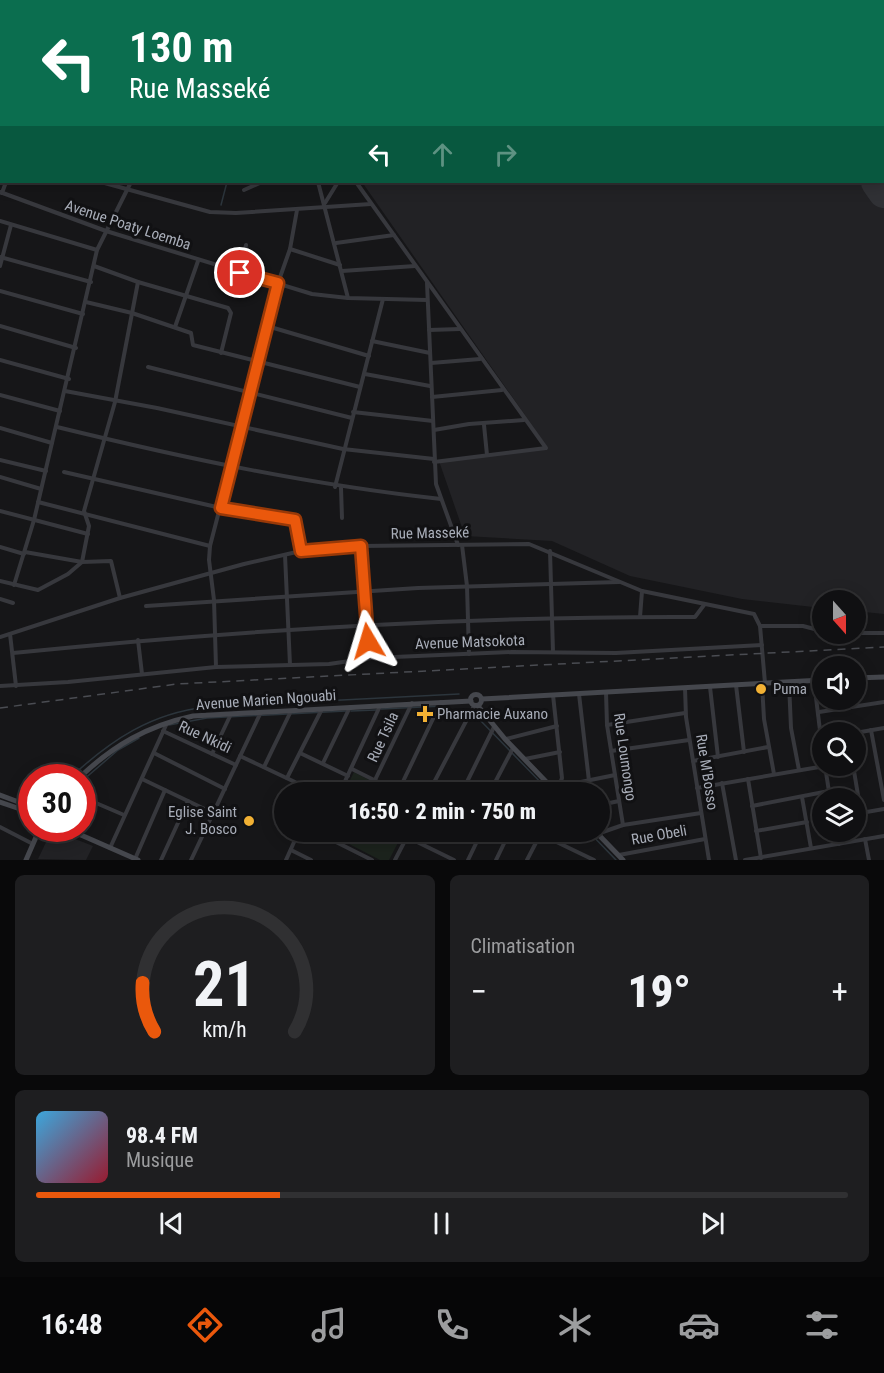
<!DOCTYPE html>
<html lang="fr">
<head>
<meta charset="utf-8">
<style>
	body { margin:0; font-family:"Roboto Condensed",sans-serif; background:#1e1e20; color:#f1f3f6; height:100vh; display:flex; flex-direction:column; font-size:22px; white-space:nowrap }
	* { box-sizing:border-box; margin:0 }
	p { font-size:20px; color:#9c9d9f }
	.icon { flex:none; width:33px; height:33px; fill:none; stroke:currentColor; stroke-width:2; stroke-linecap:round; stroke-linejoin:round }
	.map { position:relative; height:860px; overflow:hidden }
	.side { display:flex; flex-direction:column; gap:15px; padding:15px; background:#09090a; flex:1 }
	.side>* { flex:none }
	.top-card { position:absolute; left:0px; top:0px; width:885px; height:183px; box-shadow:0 3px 15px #0003,0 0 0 2px #303032; background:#0b6e4f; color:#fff; overflow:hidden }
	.needle { width:39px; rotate:159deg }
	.controls { position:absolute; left:812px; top:590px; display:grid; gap:12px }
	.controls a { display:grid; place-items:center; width:54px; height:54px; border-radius:50%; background:#101012; box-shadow:0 3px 15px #0003,0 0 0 2px #303032; font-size:30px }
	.speed { position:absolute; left:18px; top:764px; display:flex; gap:12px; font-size:30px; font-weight:700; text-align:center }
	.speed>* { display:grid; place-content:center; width:78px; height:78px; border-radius:50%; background:#101012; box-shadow:0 3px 15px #0003,0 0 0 2px #303032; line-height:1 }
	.speed .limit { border:9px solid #d22; background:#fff; color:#111 }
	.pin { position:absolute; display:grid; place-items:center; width:51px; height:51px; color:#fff; margin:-26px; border:3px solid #fff; border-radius:50%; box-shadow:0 2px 6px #0007 }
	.me { position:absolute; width:66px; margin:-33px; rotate:353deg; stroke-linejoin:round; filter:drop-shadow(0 0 4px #0008) }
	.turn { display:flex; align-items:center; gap:21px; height:126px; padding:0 30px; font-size:27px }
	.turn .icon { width:78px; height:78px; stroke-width:2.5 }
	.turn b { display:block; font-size:42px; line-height:51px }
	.lanes { display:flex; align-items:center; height:57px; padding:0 30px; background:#0003; justify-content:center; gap:30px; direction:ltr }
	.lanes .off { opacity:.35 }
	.big { font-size:45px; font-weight:800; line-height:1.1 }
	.side .widget { flex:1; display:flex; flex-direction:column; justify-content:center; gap:9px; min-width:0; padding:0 21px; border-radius:9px; background:#1e1e20 }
	.side .dial { align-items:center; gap:0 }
	.dial svg { height:156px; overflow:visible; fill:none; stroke:#303032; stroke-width:7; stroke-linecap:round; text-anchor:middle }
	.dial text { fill:#f1f3f6; stroke:none }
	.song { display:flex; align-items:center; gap:18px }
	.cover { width:72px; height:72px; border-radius:9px; background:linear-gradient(135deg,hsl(200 70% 55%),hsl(350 70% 35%)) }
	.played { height:6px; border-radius:3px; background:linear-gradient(90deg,#ea580c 30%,#303032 30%) }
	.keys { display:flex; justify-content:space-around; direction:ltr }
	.heat { display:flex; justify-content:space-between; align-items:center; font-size:33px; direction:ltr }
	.side .tiles { flex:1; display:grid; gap:15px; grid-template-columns:1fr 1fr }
	.widget:last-child { grid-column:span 2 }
	.trip { position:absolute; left:274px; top:782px; width:336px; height:60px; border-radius:30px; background:#101012; box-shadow:0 3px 15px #0003,0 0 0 2px #303032; font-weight:800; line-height:60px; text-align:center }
	.tabs { display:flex; height:96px; justify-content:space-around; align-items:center; background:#060607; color:#9c9d9f }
	.tabs .icon { width:42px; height:42px }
	.tabs .selected { color:#ea580c }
	.tabs b { font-size:27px; color:#f1f3f6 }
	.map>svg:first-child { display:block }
</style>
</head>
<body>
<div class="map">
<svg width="884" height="860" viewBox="0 0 884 860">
	<rect width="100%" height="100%" fill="#161618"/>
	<g fill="#222225">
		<path d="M233,0H884V614L855,611V600H822V608L742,599L630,576L552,541L465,536L439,461L548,448L362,182H884V2Z"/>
		<path d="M52,830L93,846L86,860L38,859Z"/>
	</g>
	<g fill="#1c231d">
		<path d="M354,772L392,792H344Z"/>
		<path d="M324,831H404L389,860H380Z"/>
	</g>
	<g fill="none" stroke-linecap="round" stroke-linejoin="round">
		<g stroke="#2c353c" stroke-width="1.5">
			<path d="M95,0L96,2"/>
			<path d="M221,205L227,182"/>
			<path d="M381,709L443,706"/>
			<path d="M351,711L376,710"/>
			<path d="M479,719L550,792"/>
			<path d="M169,725L207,718L346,711"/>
			<path d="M71,777C111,740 151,713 207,707L459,694"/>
			<path d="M82,781L118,750L139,738"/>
			<path d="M588,831L616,860"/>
		</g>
		<g stroke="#303135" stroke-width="32">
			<path d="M750,0L751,2"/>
			<path d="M877,182L884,192"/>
		</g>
		<g stroke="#37383d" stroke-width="4">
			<path d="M230,0L231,2"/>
			<path d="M18,2V0"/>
			<path d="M51,2L52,0"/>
			<path d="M70,2V0"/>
			<path d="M167,2L171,0"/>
			<path d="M0,3L2,4"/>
			<path d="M0,41H2"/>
			<path d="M0,77H2"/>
			<path d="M0,113L2,114"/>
			<path d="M0,149L2,150"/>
			<path d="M101,182L210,212L236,213L371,204"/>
			<path d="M318,182L348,298"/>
			<path d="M356,182L546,448L434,462"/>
			<path d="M244,190L262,182"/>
			<path d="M0,192L106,231L312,294L348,298L427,300"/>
			<path d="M2,193L6,182"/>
			<path d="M325,203L338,182"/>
			<path d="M0,221L97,250"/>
			<path d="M336,243L394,235"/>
			<path d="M290,249L340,265"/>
			<path d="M0,257L91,282"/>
			<path d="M0,266L11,225"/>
			<path d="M94,266L138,282L228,308L231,313L221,353"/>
			<path d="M342,271L415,266"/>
			<path d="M240,273L246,245"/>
			<path d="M427,283L436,484L458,545"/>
			<path d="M0,291L83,314"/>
			<path d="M86,302L132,313L191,333L193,345L360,387"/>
			<path d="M0,326L76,348"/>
			<path d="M267,326L369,356"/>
			<path d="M175,327L198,261"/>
			<path d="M429,330L460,329"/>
			<path d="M372,341L430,353"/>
			<path d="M0,360L69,379"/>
			<path d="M431,363L480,359"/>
			<path d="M148,367L352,418"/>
			<path d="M365,374L430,386"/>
			<path d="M65,391L157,408L343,449L434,459"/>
			<path d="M0,395L60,411"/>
			<path d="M432,397L502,390"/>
			<path d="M353,412L433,421"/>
			<path d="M484,425L487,455"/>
			<path d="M57,427C184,458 311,485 441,499"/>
			<path d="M0,428L52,443"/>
			<path d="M434,430L469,424L524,420"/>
			<path d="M0,460L46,471"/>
			<path d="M64,472L221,508L292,519L297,523L301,551"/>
			<path d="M0,477L41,489"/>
			<path d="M335,487L383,299"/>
			<path d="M341,488L342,518"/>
			<path d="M38,502L210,546"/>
			<path d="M0,511L88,534"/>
			<path d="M462,545L467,586L469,654"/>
			<path d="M361,546L365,625L371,658"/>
			<path d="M0,547L24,554"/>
			<path d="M550,551L553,652"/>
			<path d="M25,552L82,562L111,561L120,598"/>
			<path d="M285,555L290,665"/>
			<path d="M0,581L38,590L68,574L82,562L89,526L84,511L115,402L138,282"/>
			<path d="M14,585L34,520L97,250L131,182"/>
			<path d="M0,599L13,603"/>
			<path d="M146,606L418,588L619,582"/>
			<path d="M640,617L642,591"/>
			<path d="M760,626H803L822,631"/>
			<path d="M831,633H884"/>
			<path d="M10,634L16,686"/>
			<path d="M0,637L120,598L244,564L301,551L361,546L529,544L642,591L754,614L760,626L765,683"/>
			<path d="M138,640L142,674"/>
			<path d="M13,653C240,630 467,616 695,617L704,605"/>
			<path d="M216,667L214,600L209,560L210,546L278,283L290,249L297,210"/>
			<path d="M814,681L822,747"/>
			<path d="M789,683L791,728L799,770"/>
			<path d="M762,684L764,719L774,774"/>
			<path d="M736,685L744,752"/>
			<path d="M0,686L68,682L216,667L329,664L371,658L512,652L616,653L762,645"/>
			<path d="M710,687L718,757"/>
			<path d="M685,688L686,717L709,860"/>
			<path d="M606,692L607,725L623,825"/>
			<path d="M579,694L589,781"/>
			<path d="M553,695L562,778L557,792"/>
			<path d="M819,712L884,702"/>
			<path d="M607,725L685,713"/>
			<path d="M871,730L884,800"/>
			<path d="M163,731L236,765"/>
			<path d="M855,733L884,728"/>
			<path d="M506,739L557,726"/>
			<path d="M611,751L689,740"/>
			<path d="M154,753L225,789"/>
			<path d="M300,753L348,776"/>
			<path d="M212,754L231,714"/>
			<path d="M240,756L316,792"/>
			<path d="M525,759L560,752"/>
			<path d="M693,761L768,747"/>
			<path d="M323,763L350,707"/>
			<path d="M853,765L861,813"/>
			<path d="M825,766L830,798"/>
			<path d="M264,767L291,711"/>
			<path d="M352,769L398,792"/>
			<path d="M287,778L322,709"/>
			<path d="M142,779L213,813"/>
			<path d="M748,779L761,858"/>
			<path d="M375,780L412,703"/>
			<path d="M722,783L736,860"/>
			<path d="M561,786L615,775"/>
			<path d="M697,788L825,766"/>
			<path d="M340,792L380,706"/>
			<path d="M398,792L441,702"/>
			<path d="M429,792L474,706"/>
			<path d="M462,792L494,727"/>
			<path d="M490,792L513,748"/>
			<path d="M82,797L124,815"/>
			<path d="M802,797L811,848"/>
			<path d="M600,805L619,801"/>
			<path d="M752,806L829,791"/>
			<path d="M855,814L884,809"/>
			<path d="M0,827L33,844"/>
			<path d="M314,831L372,860"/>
			<path d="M454,831L477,842"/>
			<path d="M519,831L538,839"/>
			<path d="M756,831L807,822"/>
			<path d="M836,831L839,844"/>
			<path d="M540,834L594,860"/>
			<path d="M597,834L623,825L701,813"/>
			<path d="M407,837L454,860"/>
			<path d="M865,839L869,860"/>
			<path d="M110,848L167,723"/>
			<path d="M291,850L311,860"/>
			<path d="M619,855L705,839"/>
			<path d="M135,859L165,790"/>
			<path d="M161,860L188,801"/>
			<path d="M191,860L261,712"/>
			<path d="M286,860L299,831"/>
			<path d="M395,860L410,831"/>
			<path d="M468,860L482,831"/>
			<path d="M496,860L510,831"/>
			<path d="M527,860L542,831"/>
			<path d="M745,860L884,836"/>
		</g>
		<g stroke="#45474d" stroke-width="5">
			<path d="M855,678L884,677"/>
			<circle cx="476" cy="700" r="5.5"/>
			<path d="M482,699L822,680"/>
			<path d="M478,706L505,739L556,792"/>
			<path d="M80,777C114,745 147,726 193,716L471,701"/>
			<path d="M0,795L32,807"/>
			<path d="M0,802L32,813"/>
			<path d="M65,828L138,860"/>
			<path d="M595,831L623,860"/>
			<path d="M26,860L40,828"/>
		</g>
		<path stroke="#4a4c52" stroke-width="1.5" stroke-dasharray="8 6" stroke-linecap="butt" d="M0,708L177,684L884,647"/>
	</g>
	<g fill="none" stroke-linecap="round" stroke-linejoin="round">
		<g stroke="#983908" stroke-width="15">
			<path id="route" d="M240,273L278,283L221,508L295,520L301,551L361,546L368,641"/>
		</g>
		<use href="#route" stroke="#ea580c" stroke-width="10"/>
	</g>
	<g fill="#f2b134" stroke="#111113" stroke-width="2">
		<circle cx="761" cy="689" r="6"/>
		<path d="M422 705h6v6h6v6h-6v6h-6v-6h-6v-6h6z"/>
		<circle cx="249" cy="821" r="6"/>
	</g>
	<g text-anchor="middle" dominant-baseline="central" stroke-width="6" stroke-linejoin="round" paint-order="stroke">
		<g font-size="15" fill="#a8adb8" stroke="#111113">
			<text transform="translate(128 225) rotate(18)">Avenue Poaty Loemba</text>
			<text transform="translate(430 533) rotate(-1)">Rue Masseké</text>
			<text transform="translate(470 642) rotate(-2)">Avenue Matsokota</text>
			<text transform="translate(266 700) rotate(-4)">Avenue Marien Ngouabi</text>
			<text transform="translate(205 737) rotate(25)">Rue Nkidi</text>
			<text transform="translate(383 737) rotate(-65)">Rue Tsila</text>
			<text transform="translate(625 757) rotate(82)">Rue Loumongo</text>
			<text transform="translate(707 772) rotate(81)">Rue M'Bosso</text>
			<text transform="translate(659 835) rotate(-10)">Rue Obeli</text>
		</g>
		<g font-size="15" fill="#a8adb8" stroke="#111113" text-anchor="start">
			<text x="773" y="689">Puma</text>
			<text x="437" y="714">Pharmacie Auxano</text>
			<text x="237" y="812" text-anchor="end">Eglise Saint<tspan x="237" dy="17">J. Bosco</tspan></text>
		</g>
	</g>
</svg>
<div class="controls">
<a><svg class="needle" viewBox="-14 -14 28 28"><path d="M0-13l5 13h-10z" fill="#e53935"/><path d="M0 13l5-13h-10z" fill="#9c9d9f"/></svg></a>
<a><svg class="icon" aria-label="sound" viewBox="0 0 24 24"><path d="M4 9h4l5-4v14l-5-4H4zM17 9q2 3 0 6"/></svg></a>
<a><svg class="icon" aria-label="search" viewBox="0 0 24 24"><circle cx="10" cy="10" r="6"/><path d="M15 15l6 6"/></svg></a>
<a><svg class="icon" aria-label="layers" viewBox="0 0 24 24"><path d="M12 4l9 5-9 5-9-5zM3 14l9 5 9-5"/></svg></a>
</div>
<div class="speed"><div class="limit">30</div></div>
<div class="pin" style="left:240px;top:273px;background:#d93025"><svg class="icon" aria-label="arrive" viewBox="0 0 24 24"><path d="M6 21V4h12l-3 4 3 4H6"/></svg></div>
<svg class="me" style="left:368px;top:641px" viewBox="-20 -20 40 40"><path d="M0-17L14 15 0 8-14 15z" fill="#ea580c" stroke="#fff" stroke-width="4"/></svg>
<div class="trip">16:50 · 2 min · 750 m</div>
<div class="top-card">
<div class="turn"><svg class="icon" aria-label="left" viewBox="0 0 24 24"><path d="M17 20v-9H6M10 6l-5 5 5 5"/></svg><div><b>130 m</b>Rue Masseké</div></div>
<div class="lanes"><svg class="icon" aria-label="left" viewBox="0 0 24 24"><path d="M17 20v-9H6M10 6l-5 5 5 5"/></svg><svg class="icon off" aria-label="ahead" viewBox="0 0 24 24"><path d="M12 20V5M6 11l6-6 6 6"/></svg><svg class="icon off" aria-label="right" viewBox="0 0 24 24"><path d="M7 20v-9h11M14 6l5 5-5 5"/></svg></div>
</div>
</div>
<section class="side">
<div class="tiles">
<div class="widget dial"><svg viewBox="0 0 100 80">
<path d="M14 69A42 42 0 1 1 86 69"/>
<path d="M14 69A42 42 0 0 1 8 44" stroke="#ea580c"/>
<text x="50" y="56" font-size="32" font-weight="700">21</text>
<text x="50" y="72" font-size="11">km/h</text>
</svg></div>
<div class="widget"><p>Climatisation</p>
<div class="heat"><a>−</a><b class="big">19°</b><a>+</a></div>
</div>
<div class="widget">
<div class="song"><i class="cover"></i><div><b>98.4 FM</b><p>Musique</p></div></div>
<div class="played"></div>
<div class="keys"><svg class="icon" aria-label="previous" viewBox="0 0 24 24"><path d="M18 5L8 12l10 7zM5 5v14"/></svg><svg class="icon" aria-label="pause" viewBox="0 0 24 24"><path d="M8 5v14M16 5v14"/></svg><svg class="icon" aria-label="next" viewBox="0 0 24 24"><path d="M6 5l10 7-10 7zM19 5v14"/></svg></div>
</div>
</div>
</section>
<nav class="tabs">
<b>16:48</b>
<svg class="icon selected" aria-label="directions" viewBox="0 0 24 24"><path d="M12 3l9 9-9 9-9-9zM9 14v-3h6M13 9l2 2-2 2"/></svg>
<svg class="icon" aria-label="music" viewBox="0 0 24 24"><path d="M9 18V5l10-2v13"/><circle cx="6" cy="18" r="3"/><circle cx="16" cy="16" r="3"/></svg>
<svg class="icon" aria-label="phone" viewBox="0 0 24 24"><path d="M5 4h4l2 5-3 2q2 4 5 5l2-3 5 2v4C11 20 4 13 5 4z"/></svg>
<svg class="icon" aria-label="climate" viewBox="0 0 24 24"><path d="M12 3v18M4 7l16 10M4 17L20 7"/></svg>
<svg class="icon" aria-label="car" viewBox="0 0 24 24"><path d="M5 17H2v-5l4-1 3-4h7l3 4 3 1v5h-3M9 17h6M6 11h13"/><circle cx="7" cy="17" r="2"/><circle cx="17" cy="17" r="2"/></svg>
<svg class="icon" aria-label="filters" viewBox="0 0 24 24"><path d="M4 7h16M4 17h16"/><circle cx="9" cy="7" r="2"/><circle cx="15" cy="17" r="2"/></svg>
</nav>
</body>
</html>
